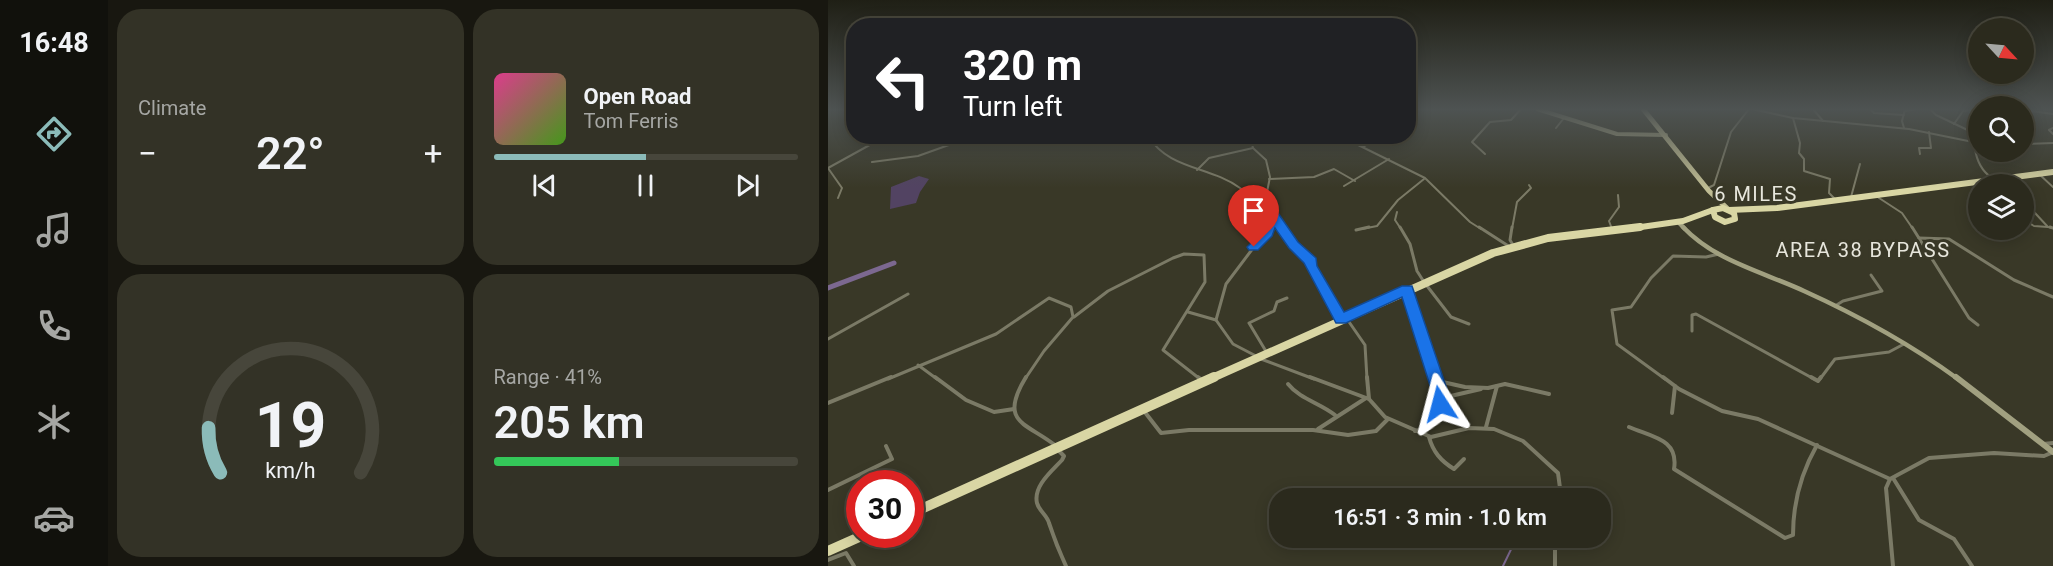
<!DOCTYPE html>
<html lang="en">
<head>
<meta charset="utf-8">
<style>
	body { margin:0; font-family:Roboto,sans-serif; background:#333226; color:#f1f3f6; height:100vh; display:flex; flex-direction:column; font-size:22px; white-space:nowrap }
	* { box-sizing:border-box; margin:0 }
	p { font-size:20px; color:#a6a7a4 }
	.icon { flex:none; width:33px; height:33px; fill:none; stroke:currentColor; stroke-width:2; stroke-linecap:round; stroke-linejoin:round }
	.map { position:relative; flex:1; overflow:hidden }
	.drawer { display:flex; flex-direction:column; gap:9px; padding:9px; background:#181710; width:720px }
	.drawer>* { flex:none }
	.banner { position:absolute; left:18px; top:18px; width:570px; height:126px; border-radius:24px; box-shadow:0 3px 15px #0003,0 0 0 2px #47463b; background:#202124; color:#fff; overflow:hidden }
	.needle { width:39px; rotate:116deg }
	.controls { position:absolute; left:1140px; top:18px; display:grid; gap:12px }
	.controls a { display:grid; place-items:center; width:66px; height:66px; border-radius:50%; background:#2b2a1d; box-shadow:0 3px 15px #0003,0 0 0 2px #47463b; font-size:30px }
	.speed { position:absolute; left:18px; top:470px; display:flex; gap:12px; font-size:30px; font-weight:700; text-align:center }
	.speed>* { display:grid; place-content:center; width:78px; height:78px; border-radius:50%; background:#2b2a1d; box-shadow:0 3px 15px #0003,0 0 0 2px #47463b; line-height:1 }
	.speed .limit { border:9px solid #d22; background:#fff; color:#111 }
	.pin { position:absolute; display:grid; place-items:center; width:51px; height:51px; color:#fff; margin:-62px -26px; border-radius:50% 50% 50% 0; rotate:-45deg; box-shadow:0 0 6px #0007 }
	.pin .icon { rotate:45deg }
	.me { position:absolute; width:66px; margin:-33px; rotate:351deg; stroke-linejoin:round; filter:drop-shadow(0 0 4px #0008) }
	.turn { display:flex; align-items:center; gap:21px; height:126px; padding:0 18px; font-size:27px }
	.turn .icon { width:78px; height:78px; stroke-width:2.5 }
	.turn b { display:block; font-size:42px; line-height:51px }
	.big { font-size:45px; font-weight:600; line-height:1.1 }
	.drawer .widget { flex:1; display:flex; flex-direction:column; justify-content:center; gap:9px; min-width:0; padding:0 21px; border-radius:24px; background:#333226 }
	.drawer .dial { align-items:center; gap:0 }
	.dial svg { height:156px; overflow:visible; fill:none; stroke:#47463b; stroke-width:7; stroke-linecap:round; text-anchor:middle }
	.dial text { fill:#f1f3f6; stroke:none }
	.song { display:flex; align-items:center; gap:18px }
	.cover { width:72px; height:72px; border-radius:9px; background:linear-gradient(135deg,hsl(330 70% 55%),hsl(100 70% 35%)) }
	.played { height:6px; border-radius:3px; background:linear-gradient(90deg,#8bbbb9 50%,#47463b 50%) }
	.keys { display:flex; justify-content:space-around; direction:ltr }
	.heat { display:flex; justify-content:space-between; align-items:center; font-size:33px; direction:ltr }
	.charge { height:9px; border-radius:4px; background:linear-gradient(90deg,#34c759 41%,#47463b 0) }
	.drawer .tiles { flex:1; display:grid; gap:9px; grid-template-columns:repeat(2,1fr) }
	.trip { position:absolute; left:441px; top:488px; width:342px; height:60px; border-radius:24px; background:#2b2a1d; box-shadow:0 3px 15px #0003,0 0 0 2px #47463b; font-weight:600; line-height:60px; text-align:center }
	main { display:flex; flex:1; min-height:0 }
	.tab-bar { display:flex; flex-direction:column; width:108px; justify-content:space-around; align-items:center; background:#11110c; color:#a6a7a4 }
	.tab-bar .icon { width:42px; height:42px }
	.tab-bar .on { color:#8bbbb9 }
	.tab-bar b { font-size:27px; color:#f1f3f6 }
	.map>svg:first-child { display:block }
</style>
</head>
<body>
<main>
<nav class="tab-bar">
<b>16:48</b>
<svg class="icon on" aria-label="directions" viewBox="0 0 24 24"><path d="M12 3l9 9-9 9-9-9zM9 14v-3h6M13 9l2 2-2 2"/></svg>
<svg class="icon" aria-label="music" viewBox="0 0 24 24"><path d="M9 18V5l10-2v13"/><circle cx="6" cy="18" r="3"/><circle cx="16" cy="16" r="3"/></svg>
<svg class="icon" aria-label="phone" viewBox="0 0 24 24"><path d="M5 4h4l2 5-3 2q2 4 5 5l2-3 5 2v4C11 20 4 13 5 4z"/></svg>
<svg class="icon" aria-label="climate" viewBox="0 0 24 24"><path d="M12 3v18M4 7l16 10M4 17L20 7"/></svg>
<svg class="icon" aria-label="car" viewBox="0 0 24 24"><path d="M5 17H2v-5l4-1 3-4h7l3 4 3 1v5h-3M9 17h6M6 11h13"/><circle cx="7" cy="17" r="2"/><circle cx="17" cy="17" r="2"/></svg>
</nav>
<section class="drawer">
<div class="tiles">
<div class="widget"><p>Climate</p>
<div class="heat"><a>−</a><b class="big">22°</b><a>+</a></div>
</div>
<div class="widget">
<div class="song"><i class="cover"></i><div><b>Open Road</b><p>Tom Ferris</p></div></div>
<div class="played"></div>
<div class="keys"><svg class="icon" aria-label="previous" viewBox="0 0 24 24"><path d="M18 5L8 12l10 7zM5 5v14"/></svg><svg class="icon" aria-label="pause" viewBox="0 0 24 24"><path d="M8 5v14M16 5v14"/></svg><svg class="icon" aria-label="next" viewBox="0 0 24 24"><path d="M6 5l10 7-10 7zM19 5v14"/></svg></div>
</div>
<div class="widget dial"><svg viewBox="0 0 100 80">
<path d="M14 69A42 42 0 1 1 86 69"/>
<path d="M14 69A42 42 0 0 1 8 46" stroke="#8bbbb9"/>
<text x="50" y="56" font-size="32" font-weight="700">19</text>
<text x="50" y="72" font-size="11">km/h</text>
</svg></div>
<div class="widget"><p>Range · 41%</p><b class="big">205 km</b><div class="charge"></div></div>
</div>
</section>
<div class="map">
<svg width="1225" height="566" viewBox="0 0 1225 566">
	<rect width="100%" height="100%" fill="#393827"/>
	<path fill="#524362" d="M91,176L101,179L92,192L88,203L62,209L63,187Z"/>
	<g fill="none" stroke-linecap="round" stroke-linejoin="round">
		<path stroke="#7c6890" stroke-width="2" d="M675,566L689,537"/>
		<path stroke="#7c6890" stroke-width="5" d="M0,288L66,263"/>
		<g stroke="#7b7a66" stroke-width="2">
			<path d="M924,109L965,118L1081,129L1150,143"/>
			<path d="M985,109L995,121"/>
			<path d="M1042,109L1046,113L1076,115"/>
			<path d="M1102,109L1108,115L1148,134"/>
			<path d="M1196,110L1225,114"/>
			<path d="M1077,111L1088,109"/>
			<path d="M1150,112C1144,134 1143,164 1164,178"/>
			<path d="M965,118L972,143L971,153L976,159V171L1002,179L1001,193L1007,199"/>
			<path d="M1126,124L1135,111L1146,110"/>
			<path d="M728,128L736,118"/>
			<path d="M1076,128L1074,121L1077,109"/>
			<path d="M1225,128L1221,130L1225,134"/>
			<path d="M159,136H218"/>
			<path d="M320,136C341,170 382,166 412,188C422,195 431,203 442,209"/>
			<path d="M422,136L425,148L438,160L442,177L438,197L445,218L440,229"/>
			<path d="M512,136L597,178L642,222L653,229"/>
			<path d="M469,138L472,136"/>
			<path d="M1196,144L1225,143"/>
			<path d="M535,147L552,137"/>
			<path d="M657,154L644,142L662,122L683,120L693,109"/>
			<path d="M1092,154L1091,148H1103L1101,132"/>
			<path d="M44,162L90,156L146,136"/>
			<path d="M0,168L58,136"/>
			<path d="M0,168L14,188L10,198"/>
			<path d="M369,170L381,158L425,148"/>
			<path d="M1211,174L1225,187"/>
			<path d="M441,179L486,177L506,169L527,181"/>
			<path d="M516,186L561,159"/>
			<path d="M880,188L886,185L903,132L921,109"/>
			<path d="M1048,196L1074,213L1085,229"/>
			<path d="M1023,197L1032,164"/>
			<path d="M569,212L567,220L573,229"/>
			<path d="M1207,213L1220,227L1225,228"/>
			<path d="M446,217L455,229"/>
			<path d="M1196,220L1206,226L1220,227"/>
			<path d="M534,229L549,226L570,200L596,179"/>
			<path d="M684,229L689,202L703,188L701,185"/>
			<path d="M784,229L781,221L791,207L790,195"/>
		</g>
		<g stroke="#7b7a66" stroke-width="3">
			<path d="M453,227L466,245L483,261V266L513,319"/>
			<path d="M572,227L582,244L589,271L596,282L623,317L641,324"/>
			<path d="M651,227L682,247"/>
			<path d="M684,227L682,240L685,245"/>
			<path d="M1084,227L1141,318L1150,325"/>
			<path d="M1222,227L1225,228"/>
			<path d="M528,230L541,227"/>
			<path d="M1091,238L1121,239L1186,280L1225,297"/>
			<path d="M580,291L608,379"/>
			<path d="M1007,306L1015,301L1054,291L1043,275"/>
			<path d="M360,312L388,320"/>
			<path d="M246,317L280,291L345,258L356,254L376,255L377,282L335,350L372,379"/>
			<path d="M519,319L537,345L539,379"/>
			<path d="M864,331V315L868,314L986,379"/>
			<path d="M0,339L80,294"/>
			<path d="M439,353L421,323L446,311L449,302L459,298"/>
			<path d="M428,356L405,344L388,320L398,284L441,227"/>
			<path d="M433,359L486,379"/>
			<path d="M90,365L109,379"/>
			<path d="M60,379L168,334L221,298L243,307L245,317L216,351L197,379"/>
			<path d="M837,379L789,344L784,310L803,307L823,278L845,256L878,257L891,254"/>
			<path d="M992,379L1007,359L1061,352L1076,344"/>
		</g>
		<g stroke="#7b7a66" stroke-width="4">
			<path d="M107,377L138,400L166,412L186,409"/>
			<path d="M198,377C169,424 200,423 228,446"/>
			<path d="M370,377L374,380"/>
			<path d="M482,377L541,399"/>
			<path d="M539,377L541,399L557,417L603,437L641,428L666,429L695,441L730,473L732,488L729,498"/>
			<path d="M835,377L851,389L894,411L930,419L1062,479"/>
			<path d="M983,377L990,381L993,377"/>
			<path d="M610,381L637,387L660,388L677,384L721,394"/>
			<path d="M460,384C472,399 492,403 507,415"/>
			<path d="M614,398L653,389"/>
			<path d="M0,403L63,377"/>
			<path d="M316,411L333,433L361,430H485L520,435L548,431L560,419"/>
			<path d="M844,413L847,386"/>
			<path d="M658,427L669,386"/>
			<path d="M801,427C824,437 851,439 846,469L957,538L965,535C965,503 973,473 989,445"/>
			<path d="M490,429L538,398"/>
			<path d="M587,431L596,429L601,418L608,416L614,398L607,377"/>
			<path d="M601,437C605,452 613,461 626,469L636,459"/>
			<path d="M1215,444L1225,443"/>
			<path d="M231,451L236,456L234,460C224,471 205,486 209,503C211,511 219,515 221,523C226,538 231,551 238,566"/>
			<path d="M1065,478L1091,520L1126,539L1144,566"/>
			<path d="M0,490L64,459L58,446"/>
			<path d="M727,537V566"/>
			<path d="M0,560L18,553L26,566"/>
			<path d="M1065,566L1058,488L1062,479L1101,458L1166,453L1216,456L1225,452"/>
		</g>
		<g stroke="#a1a080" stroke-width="4">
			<path d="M709,109L789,134L838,135"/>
			<path d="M849,221L857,229"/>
		</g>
		<path stroke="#a1a080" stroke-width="4.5" d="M855,227C887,261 935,272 976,291C1029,315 1082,344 1130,379"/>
		<path stroke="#a1a080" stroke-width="6" d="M1128,377L1225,452"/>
		<path stroke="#bfbc93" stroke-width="5" d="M815,109L881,191L901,210"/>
		<g stroke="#d9d6a4" stroke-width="6">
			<path d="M895,208L906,213L907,219L897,222L887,217L885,210Z"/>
			<path d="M901,210L949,208L1225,172"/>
			<path d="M799,229L855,221L885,210"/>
		</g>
		<path stroke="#d9d6a4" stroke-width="8" d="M382,379L665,253L720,238L812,227"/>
		<g stroke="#d9d6a4" stroke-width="10">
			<path d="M82,514L386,377"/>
			<path d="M0,551L38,534"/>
		</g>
	</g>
	<linearGradient id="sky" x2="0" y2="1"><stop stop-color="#1f1f15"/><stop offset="0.58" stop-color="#4e5352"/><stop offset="1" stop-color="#4e5352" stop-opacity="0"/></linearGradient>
	<rect width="1225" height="188" fill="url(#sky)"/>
	<path fill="#1a73e8" stroke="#114b97" stroke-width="1.5" d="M445,212L450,213L470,242L488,258L489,266L516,312L574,286H584L622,398L617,408H606L603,404L606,398L574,297L518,323H508L476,263L461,248L447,228L444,236L430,250H421L419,247L434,232L441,213Z"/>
	<g text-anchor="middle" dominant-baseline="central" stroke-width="6" stroke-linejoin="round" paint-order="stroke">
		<g font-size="20" letter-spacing="1.5" fill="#e7e6dc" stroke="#393827">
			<text x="928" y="194">6 MILES</text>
			<text x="1035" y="250">AREA 38 BYPASS</text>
		</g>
	</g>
</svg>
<div class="controls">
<a><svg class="needle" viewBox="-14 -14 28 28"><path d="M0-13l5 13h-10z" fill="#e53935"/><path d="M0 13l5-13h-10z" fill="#a6a7a4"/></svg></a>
<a><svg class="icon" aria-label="search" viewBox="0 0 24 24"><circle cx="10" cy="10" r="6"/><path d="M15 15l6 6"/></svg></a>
<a><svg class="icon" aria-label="layers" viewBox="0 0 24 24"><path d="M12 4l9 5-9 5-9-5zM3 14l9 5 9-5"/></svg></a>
</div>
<div class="speed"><div class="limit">30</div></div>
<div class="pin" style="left:426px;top:247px;background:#d93025"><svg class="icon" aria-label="arrive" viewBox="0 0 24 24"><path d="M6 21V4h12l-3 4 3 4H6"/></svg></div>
<svg class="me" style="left:612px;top:404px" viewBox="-20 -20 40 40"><path d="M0-17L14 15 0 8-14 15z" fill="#1a73e8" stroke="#fff" stroke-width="4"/></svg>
<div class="trip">16:51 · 3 min · 1.0 km</div>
<div class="banner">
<div class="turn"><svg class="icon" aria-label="left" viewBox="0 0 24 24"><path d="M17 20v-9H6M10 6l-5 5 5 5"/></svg><div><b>320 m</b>Turn left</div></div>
</div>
</div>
</main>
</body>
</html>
